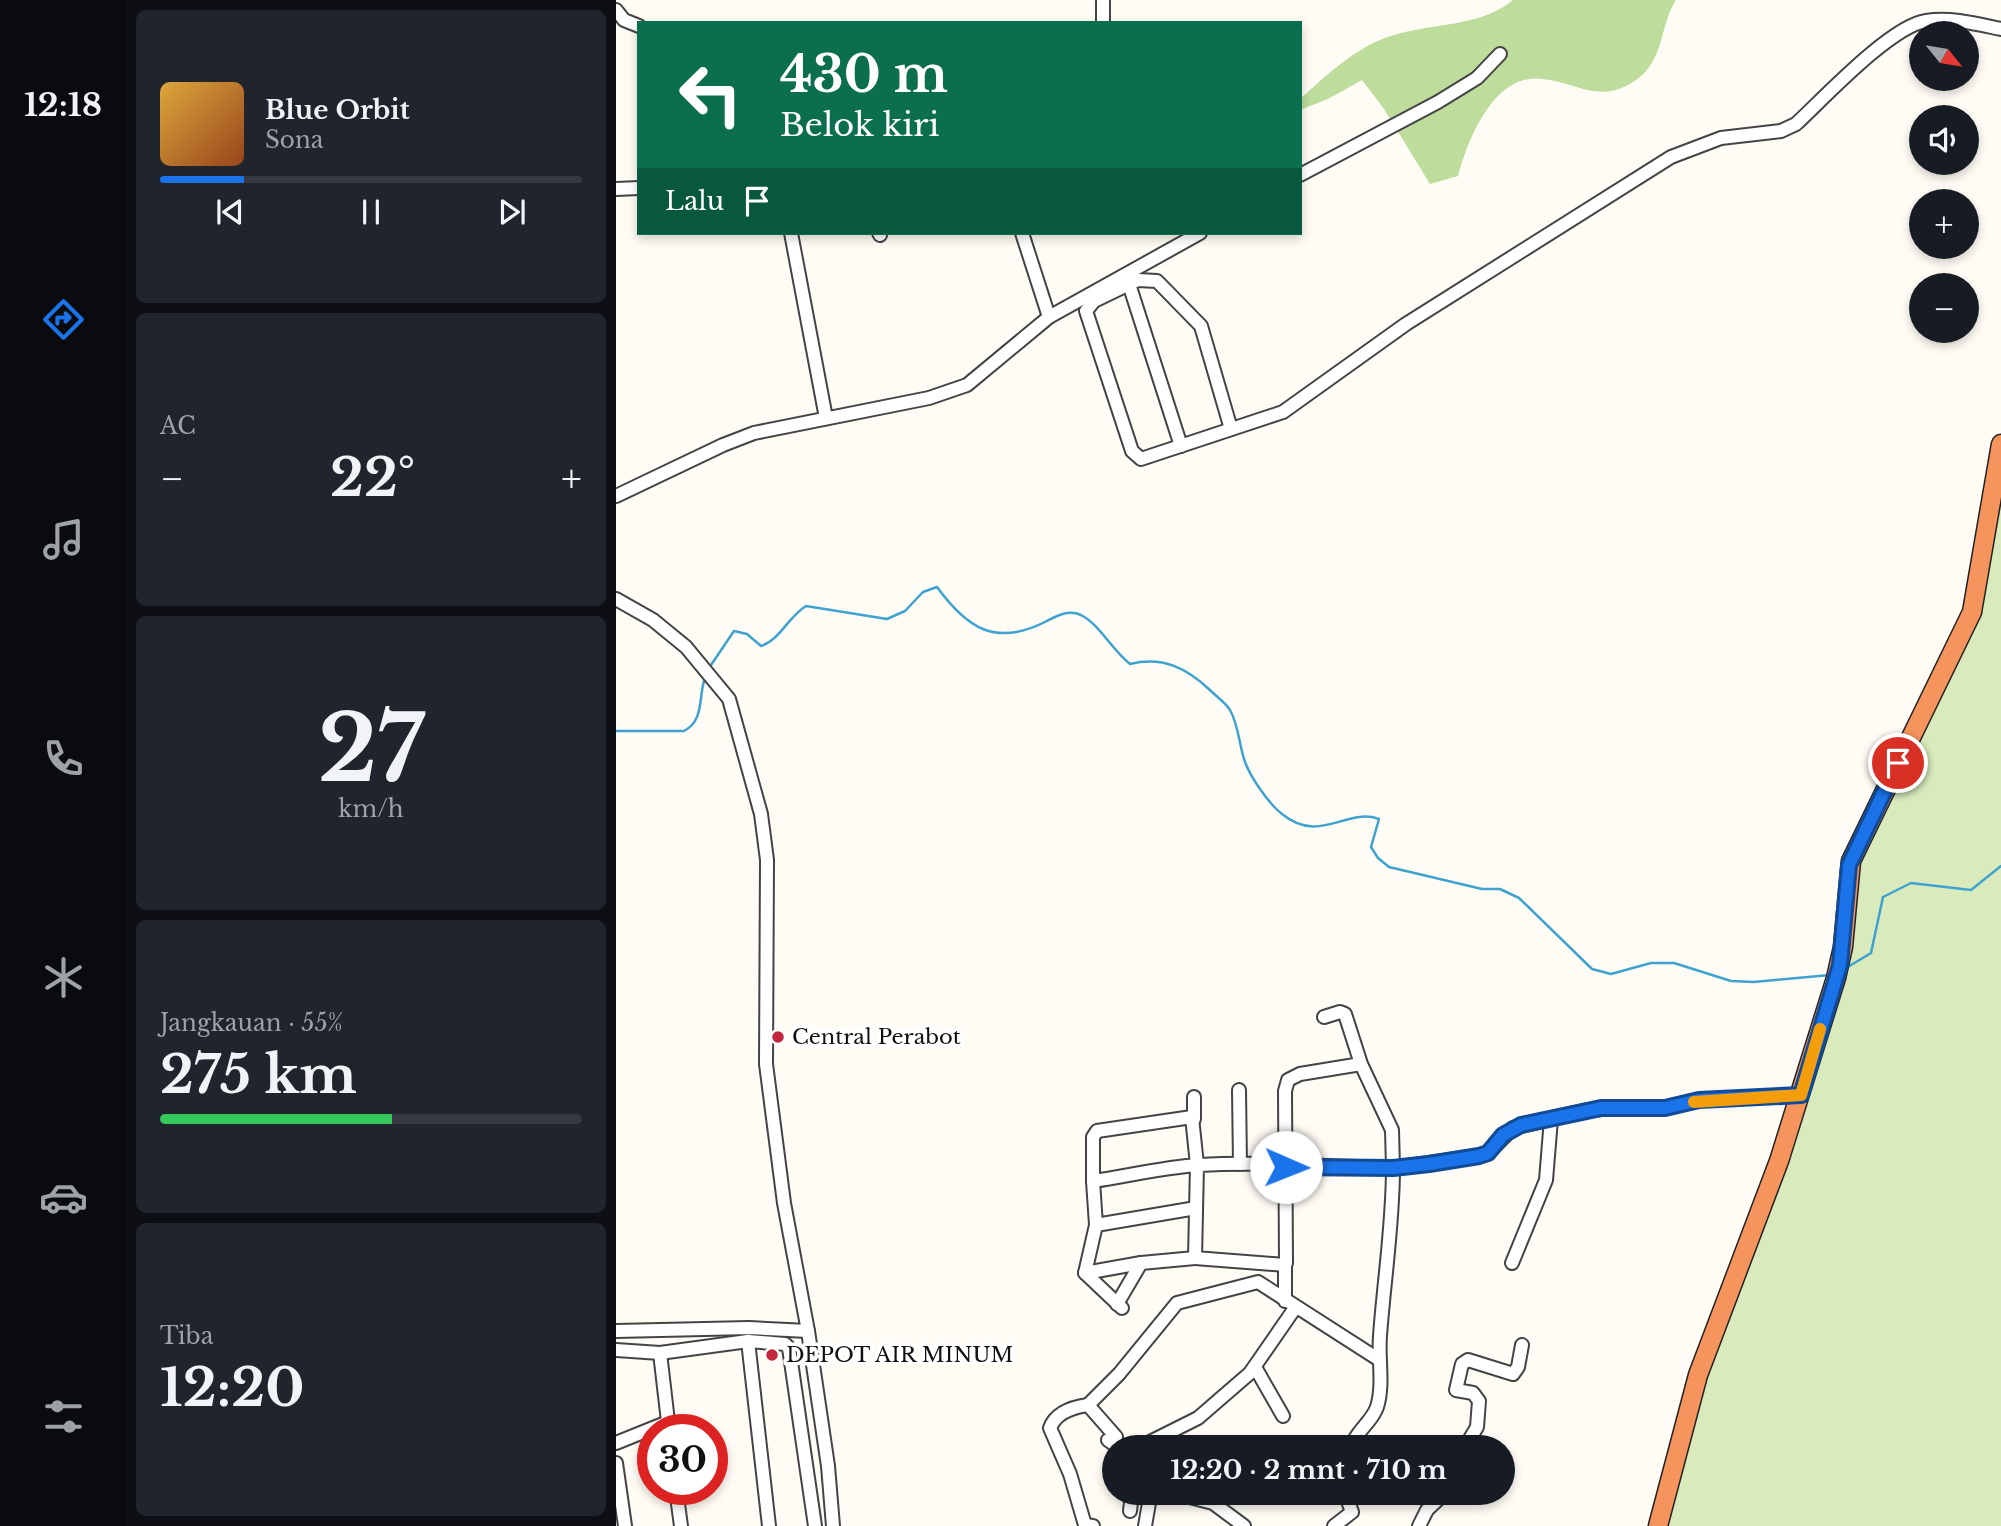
<!DOCTYPE html>
<html lang="id">
<head>
<meta charset="utf-8">
<style>
	body { margin:0; font-family:"Libre Baskerville",serif; background:#20242c; color:#f1f3f6; height:100vh; display:flex; flex-direction:column; font-size:26px; white-space:nowrap }
	* { box-sizing:border-box; margin:0 }
	p { font-size:23px; color:#9ea1a6 }
	.icon { flex:none; width:38px; height:38px; fill:none; stroke:currentColor; stroke-width:2; stroke-linecap:round; stroke-linejoin:round }
	.map { position:relative; flex:1; overflow:hidden }
	.sheet { display:flex; flex-direction:column; gap:10px; padding:10px; background:#0d0f14; width:490px }
	.sheet>* { flex:none }
	.top-card { position:absolute; left:21px; top:21px; width:665px; height:214px; border-radius:0px; box-shadow:0 4px 10px #0003; background:#0b6e4f; color:#fff; overflow:hidden }
	.needle { width:46px; rotate:120deg }
	.buttons { position:absolute; left:1293px; top:21px; display:grid; gap:14px }
	.buttons a { display:grid; place-items:center; width:70px; height:70px; border-radius:50%; background:#171b24; box-shadow:0 4px 10px #0003; font-size:35px }
	.speed { position:absolute; left:21px; top:1414px; display:flex; gap:14px; font-size:35px; font-weight:700; text-align:center }
	.speed>* { display:grid; place-content:center; width:91px; height:91px; border-radius:50%; background:#171b24; box-shadow:0 4px 10px #0003; line-height:1 }
	.speed .limit { border:10px solid #d22; background:#fff; color:#111 }
	.pin { position:absolute; display:grid; place-items:center; width:60px; height:60px; color:#fff; margin:-30px; border:4px solid #fff; border-radius:50%; box-shadow:0 2px 7px #0007 }
	.me { position:absolute; width:77px; margin:-38px; rotate:91deg; stroke-linejoin:round; filter:drop-shadow(0 0 5px #0008) }
	.turn { display:flex; align-items:center; gap:24px; height:147px; padding:0 28px; font-size:32px }
	.turn .icon { width:91px; height:91px; stroke-width:2.5 }
	.turn b { display:block; font-size:49px; line-height:60px }
	.then { display:flex; align-items:center; height:66px; padding:0 28px; background:#0003; gap:14px; font-size:26px }
	.big { font-size:52px; font-weight:800; line-height:1.1 }
	.sheet .tile { flex:1; display:flex; flex-direction:column; justify-content:center; gap:10px; min-width:0; padding:0 24px; border-radius:10px; background:#20242c }
	.sheet .dial { align-items:center; gap:0 }
	.dial b { font-size:91px; line-height:1 }
	.song { display:flex; align-items:center; gap:21px }
	.cover { width:84px; height:84px; border-radius:10px; background:linear-gradient(135deg,hsl(40 70% 55%),hsl(20 70% 35%)) }
	.played { height:7px; border-radius:4px; background:linear-gradient(90deg,#1a73e8 20%,#363941 20%) }
	.keys { display:flex; justify-content:space-around; direction:ltr }
	.heat { display:flex; justify-content:space-between; align-items:center; font-size:38px; direction:ltr }
	.charge { height:10px; border-radius:5px; background:linear-gradient(90deg,#34c759 55%,#363941 0) }
	.trip { position:absolute; left:486px; top:1435px; width:413px; height:70px; border-radius:35px; background:#171b24; box-shadow:0 4px 10px #0003; font-weight:800; line-height:70px; text-align:center }
	main { display:flex; flex:1; min-height:0 }
	.tab-bar { display:flex; flex-direction:column; width:126px; justify-content:space-around; align-items:center; background:#090b0e; color:#9ea1a6 }
	.tab-bar .icon { width:49px; height:49px }
	.tab-bar .selected { color:#1a73e8 }
	.tab-bar b { font-size:32px; color:#f1f3f6 }
	.map>svg:first-child { display:block }
</style>
</head>
<body>
<main>
<nav class="tab-bar">
<b>12:18</b>
<svg class="icon selected" aria-label="directions" viewBox="0 0 24 24"><path d="M12 3l9 9-9 9-9-9zM9 14v-3h6M13 9l2 2-2 2"/></svg>
<svg class="icon" aria-label="music" viewBox="0 0 24 24"><path d="M9 18V5l10-2v13"/><circle cx="6" cy="18" r="3"/><circle cx="16" cy="16" r="3"/></svg>
<svg class="icon" aria-label="phone" viewBox="0 0 24 24"><path d="M5 4h4l2 5-3 2q2 4 5 5l2-3 5 2v4C11 20 4 13 5 4z"/></svg>
<svg class="icon" aria-label="climate" viewBox="0 0 24 24"><path d="M12 3v18M4 7l16 10M4 17L20 7"/></svg>
<svg class="icon" aria-label="car" viewBox="0 0 24 24"><path d="M5 17H2v-5l4-1 3-4h7l3 4 3 1v5h-3M9 17h6M6 11h13"/><circle cx="7" cy="17" r="2"/><circle cx="17" cy="17" r="2"/></svg>
<svg class="icon" aria-label="filters" viewBox="0 0 24 24"><path d="M4 7h16M4 17h16"/><circle cx="9" cy="7" r="2"/><circle cx="15" cy="17" r="2"/></svg>
</nav>
<section class="sheet">
<div class="tile">
<div class="song"><i class="cover"></i><div><b>Blue Orbit</b><p>Sona</p></div></div>
<div class="played"></div>
<div class="keys"><svg class="icon" aria-label="previous" viewBox="0 0 24 24"><path d="M18 5L8 12l10 7zM5 5v14"/></svg><svg class="icon" aria-label="pause" viewBox="0 0 24 24"><path d="M8 5v14M16 5v14"/></svg><svg class="icon" aria-label="next" viewBox="0 0 24 24"><path d="M6 5l10 7-10 7zM19 5v14"/></svg></div>
</div>
<div class="tile"><p>AC</p>
<div class="heat"><a>−</a><b class="big">22°</b><a>+</a></div>
</div>
<div class="tile dial"><b>27</b><p>km/h</p></div>
<div class="tile"><p>Jangkauan · 55%</p><b class="big">275 km</b><div class="charge"></div></div>
<div class="tile"><p>Tiba</p><b class="big">12:20</b></div>
</section>
<div class="map">
<svg width="1385" height="1526" viewBox="0 0 1385 1526">
	<rect width="100%" height="100%" fill="#fffcf5"/>
	<path fill="#d9ebbd" d="M1385,473V1526H1047L1065,1447L1167,1161L1237,873L1356,627Z"/>
	<path fill="#bedc9c" d="M897,0H1060C1043,26 1049,60 1020,80C984,105 963,83 927,79C878,72 852,139 842,176L814,184L768,109L746,80L712,99L684,110V99C711,75 742,45 778,35C816,23 865,27 897,0Z"/>
	<g fill="none" stroke-linecap="round" stroke-linejoin="round">
		<g stroke="#3fa2cf" stroke-width="2.5">
			<path d="M93,668L118,631L131,634L145,646C164,640 172,617 190,606L271,619L289,611L307,592L321,587C351,628 379,647 429,622C441,616 452,609 465,615C483,624 496,650 514,664C547,656 571,668 595,691C601,697 610,703 614,710C623,726 623,745 629,762C635,778 653,804 666,814C704,845 731,807 763,819L755,847L762,858L773,867L866,889H884L903,898L976,969L995,974L1035,963H1058L1115,981L1138,982L1214,975"/>
			<path d="M0,731H68C89,720 82,696 89,678"/>
			<path d="M1230,968L1255,953L1267,897L1295,883L1355,890L1385,866"/>
		</g>
		<g stroke="#444" stroke-width="16">
			<g id="minor">
				<path d="M487,0V23"/>
				<path d="M0,10L8,20L23,26"/>
				<path d="M684,175L822,102L861,78L884,54"/>
				<path d="M0,189L23,188"/>
				<path d="M175,233L210,418"/>
				<path d="M263,233L264,235"/>
				<path d="M406,233L433,317"/>
				<path d="M513,284L478,301L470,311L516,451L525,459L667,412L790,324L1055,157L1105,138L1165,131L1180,124C1208,98 1275,26 1310,21C1335,17 1361,24 1385,29"/>
				<path d="M565,446L513,284L522,280L541,281L585,326L615,429"/>
				<path d="M0,496L107,445L138,433L313,398L351,385L433,317L584,233"/>
				<path d="M0,599L37,620L70,647L113,699L145,814L151,860L150,1064L168,1203L192,1331L212,1466L217,1526"/>
				<path d="M708,1017L724,1012L729,1014L745,1064L776,1130L777,1168C713,1167 647,1161 583,1165C548,1167 512,1176 477,1181V1137L481,1131L576,1117L581,1165L579,1258L669,1265L670,1263L669,1091L672,1080L684,1074L745,1064"/>
				<path d="M623,1090L624,1164"/>
				<path d="M578,1097V1119"/>
				<path d="M477,1181L480,1225L580,1208"/>
				<path d="M480,1225L469,1273L506,1308"/>
				<path d="M896,1263L930,1180L935,1119"/>
				<path d="M469,1273L525,1263L579,1258"/>
				<path d="M669,1301V1265"/>
				<path d="M501,1304L525,1263"/>
				<path d="M0,1331L133,1328L192,1331"/>
				<path d="M132,1341L153,1526"/>
				<path d="M0,1350L44,1353L132,1341L169,1344L173,1348L199,1526"/>
				<path d="M44,1353L53,1430"/>
				<path d="M639,1367L667,1416"/>
				<path d="M472,1405C457,1407 440,1412 434,1428L454,1474L469,1525L477,1526"/>
				<path d="M0,1443L52,1422"/>
				<path d="M502,1447L492,1440L500,1437L472,1405L503,1374L561,1303L642,1282L762,1359"/>
				<path d="M524,1447L582,1418L634,1373L679,1308"/>
				<path d="M735,1447C740,1431 756,1422 761,1407C768,1385 762,1358 764,1336C768,1280 777,1225 777,1168L863,1156L872,1153L897,1128L968,1111L1002,1107L1049,1108L1083,1100L1185,1095"/>
				<path d="M849,1447L861,1427L863,1401L857,1393L840,1390L846,1364L852,1360L897,1374L902,1367L906,1345"/>
				<path d="M0,1463L9,1526"/>
				<path d="M60,1489L65,1526"/>
				<path d="M558,1493L597,1503L628,1526"/>
				<path d="M514,1511L516,1493"/>
				<path d="M529,1526L533,1503L539,1493"/>
				<path d="M718,1526L736,1512L729,1493"/>
				<path d="M803,1526L811,1510L829,1493"/>
			</g>
		</g>
		<g stroke="#222" stroke-width="21">
			<path id="highway" d="M1042,1526L1082,1375L1163,1161L1220,978L1227,947L1235,861L1356,612L1385,444"/>
		</g>
		<use href="#minor" stroke="#fff" stroke-width="12"/>
		<use href="#highway" stroke="#f5955d" stroke-width="18"/>
	</g>
	<g fill="none" stroke-linecap="round" stroke-linejoin="round">
		<g stroke="#114b97" stroke-width="18">
			<path id="route" d="M670,1167L777,1168L813,1164L863,1156L872,1153L887,1135L905,1125L985,1108H1049L1083,1100L1185,1095L1224,965L1233,865L1282,763"/>
		</g>
		<use href="#route" stroke="#1a73e8" stroke-width="12"/>
		<path stroke="#f59e0b" stroke-width="12" d="M1078,1102L1185,1095L1204,1029"/>
	</g>
	<g fill="#c4263b" stroke="#fff" stroke-width="2.5">
		<circle cx="162" cy="1037" r="7"/>
		<circle cx="156" cy="1355" r="7"/>
	</g>
	<g text-anchor="middle" dominant-baseline="central" stroke-width="7" stroke-linejoin="round" paint-order="stroke">
		<g font-size="21" fill="#111" stroke="#fff" text-anchor="start">
			<text x="176" y="1037">Central Perabot</text>
			<text x="170" y="1355">DEPOT AIR MINUM</text>
		</g>
	</g>
</svg>
<div class="buttons">
<a><svg class="needle" viewBox="-14 -14 28 28"><path d="M0-13l5 13h-10z" fill="#e53935"/><path d="M0 13l5-13h-10z" fill="#9ea1a6"/></svg></a>
<a><svg class="icon" aria-label="sound" viewBox="0 0 24 24"><path d="M4 9h4l5-4v14l-5-4H4zM17 9q2 3 0 6"/></svg></a>
<a>+</a>
<a>−</a>
</div>
<div class="speed"><div class="limit">30</div></div>
<div class="pin" style="left:1282px;top:763px;background:#d93025"><svg class="icon" aria-label="arrive" viewBox="0 0 24 24"><path d="M6 21V4h12l-3 4 3 4H6"/></svg></div>
<svg class="me" style="left:670px;top:1167px" viewBox="-20 -20 40 40"><circle r="19" fill="#fff"/><path d="M0-13L10 11 0 6-10 11z" fill="#1a73e8"/></svg>
<div class="trip">12:20 · 2 mnt · 710 m</div>
<div class="top-card">
<div class="turn"><svg class="icon" aria-label="left" viewBox="0 0 24 24"><path d="M17 20v-9H6M10 6l-5 5 5 5"/></svg><div><b>430 m</b>Belok kiri</div></div>
<div class="then">Lalu<svg class="icon" aria-label="arrive" viewBox="0 0 24 24"><path d="M6 21V4h12l-3 4 3 4H6"/></svg></div>
</div>
</div>
</main>
</body>
</html>
